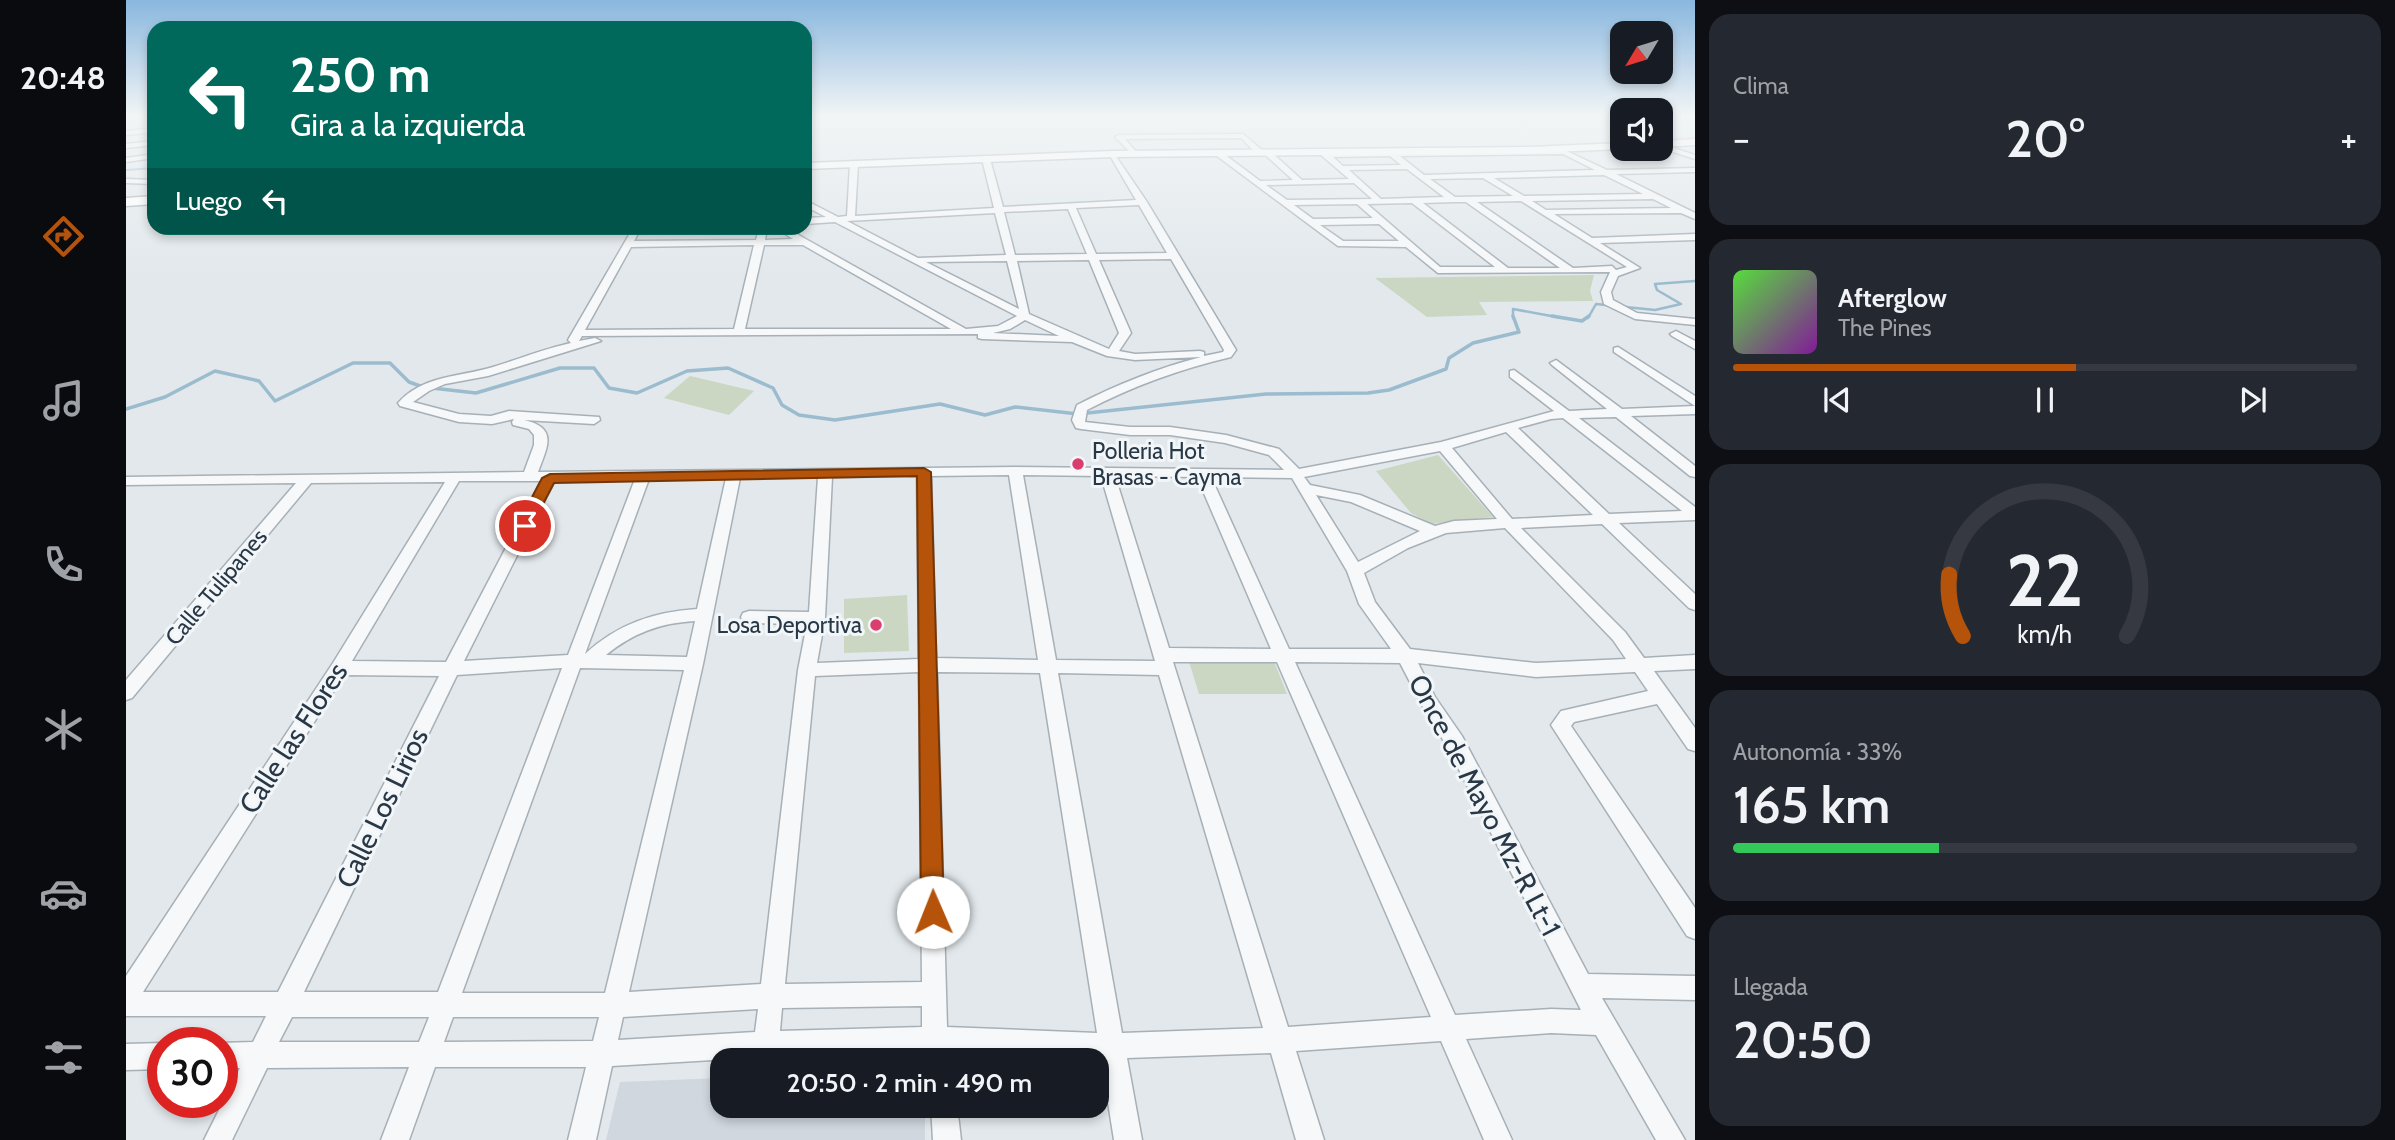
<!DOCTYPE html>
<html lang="es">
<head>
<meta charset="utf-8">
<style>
	body { margin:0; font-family:Cabin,sans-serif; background:#242831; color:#f1f3f6; height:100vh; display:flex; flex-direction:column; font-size:26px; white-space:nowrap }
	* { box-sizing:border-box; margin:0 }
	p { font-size:23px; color:#9ea1a6 }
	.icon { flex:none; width:38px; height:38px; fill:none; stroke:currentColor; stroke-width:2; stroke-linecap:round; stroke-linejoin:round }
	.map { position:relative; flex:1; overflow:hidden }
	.sheet { display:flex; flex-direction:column; gap:14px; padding:14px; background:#0d0f14; width:700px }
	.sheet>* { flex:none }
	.guide { position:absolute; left:21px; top:21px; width:665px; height:214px; border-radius:21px; box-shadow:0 4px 10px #0003; background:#00695c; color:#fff; overflow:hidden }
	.needle { width:46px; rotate:232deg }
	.fabs { position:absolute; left:1484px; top:21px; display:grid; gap:14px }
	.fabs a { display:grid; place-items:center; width:63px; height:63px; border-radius:14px; background:#171b24; box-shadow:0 4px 10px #0003; font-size:35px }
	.speed { position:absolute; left:21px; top:1027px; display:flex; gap:14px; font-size:35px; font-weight:700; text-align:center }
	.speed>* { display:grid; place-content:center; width:91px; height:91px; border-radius:50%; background:#171b24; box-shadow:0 4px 10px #0003; line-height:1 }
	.speed .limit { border:10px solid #d22; background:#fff; color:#111 }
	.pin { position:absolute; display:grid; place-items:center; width:60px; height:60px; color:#fff; margin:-30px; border:4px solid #fff; border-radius:50%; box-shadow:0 2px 7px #0007 }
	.me { position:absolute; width:77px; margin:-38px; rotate:359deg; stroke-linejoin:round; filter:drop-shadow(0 0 5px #0008) }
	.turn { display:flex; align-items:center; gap:24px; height:147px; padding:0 28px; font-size:32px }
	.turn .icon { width:91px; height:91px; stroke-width:2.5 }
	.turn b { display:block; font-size:49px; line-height:60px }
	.then { display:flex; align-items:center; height:66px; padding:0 28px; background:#0003; gap:14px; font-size:26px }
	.big { font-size:52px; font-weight:600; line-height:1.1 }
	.sheet .card { flex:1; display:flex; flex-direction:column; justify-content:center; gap:10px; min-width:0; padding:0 24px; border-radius:21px; background:#242831 }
	.sheet .dial { align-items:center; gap:0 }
	.dial svg { height:182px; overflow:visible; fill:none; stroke:#363941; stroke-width:7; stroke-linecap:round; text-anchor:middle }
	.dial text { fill:#f1f3f6; stroke:none }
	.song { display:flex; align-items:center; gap:21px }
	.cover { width:84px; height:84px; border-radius:10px; background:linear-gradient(135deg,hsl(110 70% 55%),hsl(290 70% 35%)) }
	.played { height:7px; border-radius:4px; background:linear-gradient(90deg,#b45309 55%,#363941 55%) }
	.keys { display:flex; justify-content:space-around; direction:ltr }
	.heat { display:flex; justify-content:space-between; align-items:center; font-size:38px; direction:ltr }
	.charge { height:10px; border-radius:5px; background:linear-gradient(90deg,#34c759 33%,#363941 0) }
	.trip { position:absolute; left:584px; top:1048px; width:399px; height:70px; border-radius:21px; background:#171b24; box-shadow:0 4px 10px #0003; font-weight:600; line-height:70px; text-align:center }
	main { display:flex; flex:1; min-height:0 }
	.tab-bar { display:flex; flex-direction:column; width:126px; justify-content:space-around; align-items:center; background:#090b0e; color:#9ea1a6 }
	.tab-bar .icon { width:49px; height:49px }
	.tab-bar .on { color:#b45309 }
	.tab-bar b { font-size:32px; color:#f1f3f6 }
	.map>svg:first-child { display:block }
</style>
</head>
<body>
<main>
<nav class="tab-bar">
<b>20:48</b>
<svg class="icon on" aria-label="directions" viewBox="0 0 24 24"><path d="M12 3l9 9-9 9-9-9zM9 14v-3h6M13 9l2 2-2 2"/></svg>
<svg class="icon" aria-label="music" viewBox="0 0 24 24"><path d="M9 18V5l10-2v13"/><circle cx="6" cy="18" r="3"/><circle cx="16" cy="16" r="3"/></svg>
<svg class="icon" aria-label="phone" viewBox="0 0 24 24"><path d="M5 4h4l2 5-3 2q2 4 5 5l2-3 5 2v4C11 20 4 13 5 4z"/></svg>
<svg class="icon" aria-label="climate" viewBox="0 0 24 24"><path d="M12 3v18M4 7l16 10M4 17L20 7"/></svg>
<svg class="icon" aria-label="car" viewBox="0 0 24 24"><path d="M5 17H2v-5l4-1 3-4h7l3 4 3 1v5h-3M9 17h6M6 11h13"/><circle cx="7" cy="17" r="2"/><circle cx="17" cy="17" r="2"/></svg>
<svg class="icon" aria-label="filters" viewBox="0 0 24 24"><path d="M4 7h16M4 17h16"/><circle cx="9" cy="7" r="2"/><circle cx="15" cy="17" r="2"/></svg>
</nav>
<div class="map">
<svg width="1569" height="1140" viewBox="0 0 1569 1140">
	<rect width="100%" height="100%" fill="#e2e8ec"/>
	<path fill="#d0d7de" d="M597,1078V1106H799V1140H480L494,1082Z"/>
	<g fill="#cbd6c3">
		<path d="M1468,275L1464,291L1467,301L1353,302L1361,315L1301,317L1249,278Z"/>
		<path d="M564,376L628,391L603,415L538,398Z"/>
		<path d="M1312,455L1367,517L1305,524L1285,513L1250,471Z"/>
		<path d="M781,595L783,651L718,653V599Z"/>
		<path d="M1143,649L1161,694H1073L1061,655Z"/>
	</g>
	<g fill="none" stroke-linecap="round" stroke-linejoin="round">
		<path stroke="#9bbcce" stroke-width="2" d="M0,170L28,168"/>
		<g stroke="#9bbcce" stroke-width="2.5">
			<path d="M1387,318V309L1436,318"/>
			<path d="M1462,318L1470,304L1529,310L1555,304L1531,290L1529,284L1569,281"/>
		</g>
		<g stroke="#9bbcce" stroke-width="3.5">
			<path d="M1426,316L1456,321L1463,316"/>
			<path d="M0,409L39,397L89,371L133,381L149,401L227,363H264L283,382L297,387L350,393L434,368H468L483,388L511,393L561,371L602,368L647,388L656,405L673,415L709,420L814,404L859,415L889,407L952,414L1140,394L1242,393L1263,390L1320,369L1323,358L1347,343L1393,332L1387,316"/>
		</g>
		<g stroke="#a7b0b7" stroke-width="3">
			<g id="street">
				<path d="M0,117L4,118L5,119L0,121Z"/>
				<path d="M28,128V132L0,135V131Z"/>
				<path d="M1117,134L1137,151L1143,150L1176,180L1223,179L1194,154L1197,150L1202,153L1429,150L1432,147L1481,170L1569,168V172L1490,174L1569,213V219L1555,213L1428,214L1466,238L1569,234V240L1474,243L1514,268L1492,276L1485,292L1487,300L1511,313L1569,319V325L1509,319L1478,304L1475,292L1484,272L1312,273L1280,247L1212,246L1087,153L1094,151L1134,181L1167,180L1137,153L1131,154L1115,138L999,139L1012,154L1008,156L989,137L993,135ZM1437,154L1469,170L1298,175L1274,156ZM1264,156L1275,165L1217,166L1207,157ZM1281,169L1318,197L1255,199L1223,170ZM1478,175L1517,194L1398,196L1368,178ZM1357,178L1387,196L1329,197L1304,179ZM1228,183L1246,199L1161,200L1140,185ZM1527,199L1545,208L1420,210L1406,201ZM1395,201L1501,267L1490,270L1486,266L1447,268L1351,202ZM1328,202H1340L1434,268H1382L1297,203ZM1286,203L1369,267H1314L1241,204ZM1231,204L1247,218L1187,219L1168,205ZM1253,224L1273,241H1217L1194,225Z"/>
				<path d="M28,141V145L0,148V144Z"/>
				<path d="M1535,144L1569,155V159L1535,148Z"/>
				<path d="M987,152L1021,202L1110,350L1105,357C1054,369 1007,386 961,410L959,422L1004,427H1044L1100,435L1153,449L1173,469L1315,442L1428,411L1384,377V371L1388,370L1443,411L1481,409L1426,365L1424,363L1430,360L1496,409L1569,406V414L1505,416L1569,466V477L1564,476L1490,417L1453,418L1569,507V520L1493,523L1569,594V610L1563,608L1476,524L1395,528L1499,632L1518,658L1569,655V669L1528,671L1569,728V751L1562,749L1531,704L1448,722L1445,726L1569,908V939L1561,936L1425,725L1435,711L1522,691L1509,672L1410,677L1292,663L1309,697L1336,736L1462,974L1569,976V1000L1476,998L1559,1140H1530L1470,1035L1425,1033L1340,1039L1386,1140H1358L1315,1041L1170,1051L1198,1140H1170L1145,1053L1001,1058L1016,1140H988L975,1058L824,1052L825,1060H799L798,1052L640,1057L486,1066L470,1140H442L460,1067H309L283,1140H255L283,1067L141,1068L106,1140H78L114,1068H96L94,1043L127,1042L140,1016H0V976L207,663L319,482L185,483L6,698L0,700V680L170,483L0,485V477L398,472L408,445V435L403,429L387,425L386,422L388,419L366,424L333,422L274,406L272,403C297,375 334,377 367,367C393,359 418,349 445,343L442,340L507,228H515L508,241L630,240L633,228H641L639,240L667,239L650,228H660L840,329L872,326L891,316L709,222L679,224V218L700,217L679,206V200L712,217L721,216L724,164L728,162L732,164L729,216L868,208L856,159L860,157L864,159L877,207L1010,200L983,154ZM1013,205L1041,253L970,254L950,208ZM942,209L961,254L889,255L878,212ZM869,213L880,255L792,258L721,221ZM628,245L608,329L459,330L505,247ZM638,245H677L825,329H619ZM1045,259L1098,350L1097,352L1078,356V352L1074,351L1009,354L993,351L1005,333L973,260ZM963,260L993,333L983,349L903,314L891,261ZM881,261L893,309L800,262ZM899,320L933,336L867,333L884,329ZM852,334V338L856,339L946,342L981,356L1009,360L1075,357C1032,368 990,385 951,405L946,420L950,428L955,429L1004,435H1044L1099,443L1143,455L1158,470L889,467L412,472C421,447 433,428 398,420L468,424L474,420L473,417L383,411L365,416L333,414L287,402L303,391L319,384L362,376L475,341L469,338L453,341L456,336ZM1437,418L1556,511L1483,514L1392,428L1425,419ZM1380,432L1467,515L1386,519L1326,448ZM1314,451L1371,519L1328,521L1309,526L1234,495L1184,485L1178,477ZM883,475L912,660L810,658L805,476ZM897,475L975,476L1029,661L930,660ZM791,476L793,659L691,663L699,618L706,477ZM989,476L1071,477L1145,649L1043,648ZM692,477L683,612L623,611L617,613L615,617L617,621L623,623L681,624L672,670L635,984L503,992L577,664L614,478ZM1085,477L1166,478L1221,571L1233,604L1265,649H1163ZM600,478L571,609C527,612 492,624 459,654L523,479ZM509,479L442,655L338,661L429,480ZM333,481H415L320,662L226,661ZM1190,495L1225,502L1294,531L1232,562ZM1379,528L1487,640L1500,659L1410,663L1284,649L1249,602L1238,573L1282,548L1320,533ZM569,621L561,657L480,655C507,633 534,623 569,621ZM1047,662H1151L1305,1017L1162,1027ZM1169,662L1274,663L1297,707L1322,748L1455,1010L1425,1009L1329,1015ZM436,668L312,992H178L331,675ZM454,668L558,670L479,993H336ZM793,672L796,982L659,984L689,676ZM811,672L914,673L971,1033L821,1027ZM932,673L1033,675L1137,1028L996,1033ZM218,675L313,676L152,992H17ZM796,1006V1027L654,1031L656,1008ZM632,1009L629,1032L492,1040L497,1017ZM166,1017H303L293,1042H153ZM327,1017H473L467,1041L318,1042Z"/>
				<path d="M28,154V158L0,162V158Z"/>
				<path d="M0,179L28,180V184L0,183Z"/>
				<path d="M1550,331L1569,341V349L1546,336L1544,334Z"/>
				<path d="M1492,347L1569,396V406L1488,352V348Z"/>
				<path d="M37,1043V1069L0,1070V1044Z"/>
				<path d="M805,1106H831L835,1140H807Z"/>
			</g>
		</g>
		<g stroke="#a7b0b7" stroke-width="3">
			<g id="secondary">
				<path d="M1569,139V145L1535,147V141Z"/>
				<path d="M1496,143V149L1403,153L987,157L679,169V163L987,151L1403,147Z"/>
				<path d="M28,196V204L0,206V198Z"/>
			</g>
		</g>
		<use href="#street" fill="#f6f8f9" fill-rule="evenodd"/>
		<use href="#secondary" fill="#fff" fill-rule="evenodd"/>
	</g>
	<linearGradient id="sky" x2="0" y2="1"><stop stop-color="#89b7de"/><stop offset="0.42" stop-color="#f2f5f6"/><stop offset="1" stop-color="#f2f5f6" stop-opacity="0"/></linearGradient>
	<rect width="1569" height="276" fill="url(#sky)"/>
	<path fill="#b45309" stroke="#753606" stroke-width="2" d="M798,468L805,472L818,912L815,920L807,923L799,920L795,912L791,476L428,483L404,529L399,531L391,526L416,478L424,474Z"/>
	<g fill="#da3e6f" stroke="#f2f6f9" stroke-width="2.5">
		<circle cx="952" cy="464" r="7"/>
		<circle cx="750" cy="625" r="7"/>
	</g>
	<g text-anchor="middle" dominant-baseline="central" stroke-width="6" stroke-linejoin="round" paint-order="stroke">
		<g font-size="23" fill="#293846" stroke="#f2f6f9" text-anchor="start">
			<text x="966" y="451">Polleria Hot<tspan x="966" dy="26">Brasas - Cayma</tspan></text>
			<text x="736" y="625" text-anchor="end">Losa Deportiva</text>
		</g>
		<g font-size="23" fill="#293846" stroke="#f2f6f9">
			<text transform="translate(90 587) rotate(-50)">Calle Tulipanes</text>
		</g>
		<g font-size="28" fill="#293846" stroke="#f2f6f9">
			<text transform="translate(167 738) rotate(-57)">Calle las Flores</text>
			<text transform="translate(1359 805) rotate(62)">Once de Mayo Mz-R Lt-1</text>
			<text transform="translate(256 808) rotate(-64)">Calle Los Lirios</text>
		</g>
	</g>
</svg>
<div class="fabs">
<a><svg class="needle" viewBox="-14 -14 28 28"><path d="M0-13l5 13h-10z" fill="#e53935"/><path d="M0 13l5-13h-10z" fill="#9ea1a6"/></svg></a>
<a><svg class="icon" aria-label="sound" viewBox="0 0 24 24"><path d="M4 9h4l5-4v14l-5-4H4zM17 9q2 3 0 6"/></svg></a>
</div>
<div class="speed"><div class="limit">30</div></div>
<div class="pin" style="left:399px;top:526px;background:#d93025"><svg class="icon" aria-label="arrive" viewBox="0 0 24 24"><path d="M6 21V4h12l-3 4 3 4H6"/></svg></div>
<svg class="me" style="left:807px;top:912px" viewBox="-20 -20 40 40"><circle r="19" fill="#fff"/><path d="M0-13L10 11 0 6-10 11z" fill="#b45309"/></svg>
<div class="trip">20:50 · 2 min · 490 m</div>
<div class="guide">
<div class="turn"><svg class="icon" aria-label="left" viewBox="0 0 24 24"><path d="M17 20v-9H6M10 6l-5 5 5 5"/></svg><div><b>250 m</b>Gira a la izquierda</div></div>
<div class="then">Luego<svg class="icon" aria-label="left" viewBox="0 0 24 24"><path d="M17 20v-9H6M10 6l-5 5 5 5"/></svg></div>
</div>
</div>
<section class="sheet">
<div class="card"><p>Clima</p>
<div class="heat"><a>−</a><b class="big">20°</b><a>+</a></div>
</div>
<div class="card">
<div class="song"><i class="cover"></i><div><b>Afterglow</b><p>The Pines</p></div></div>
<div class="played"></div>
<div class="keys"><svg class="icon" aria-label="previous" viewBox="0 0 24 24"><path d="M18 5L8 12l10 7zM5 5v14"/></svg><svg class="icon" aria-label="pause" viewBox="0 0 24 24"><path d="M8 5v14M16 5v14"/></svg><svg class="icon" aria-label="next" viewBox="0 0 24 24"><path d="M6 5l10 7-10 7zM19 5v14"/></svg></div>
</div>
<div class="card dial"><svg viewBox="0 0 100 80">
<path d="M14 69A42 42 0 1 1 86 69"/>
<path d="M14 69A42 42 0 0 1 8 42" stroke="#b45309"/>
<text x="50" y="56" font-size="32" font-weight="700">22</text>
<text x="50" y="72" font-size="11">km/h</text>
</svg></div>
<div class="card"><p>Autonomía · 33%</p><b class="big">165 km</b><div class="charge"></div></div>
<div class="card"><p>Llegada</p><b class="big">20:50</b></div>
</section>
</main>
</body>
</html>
